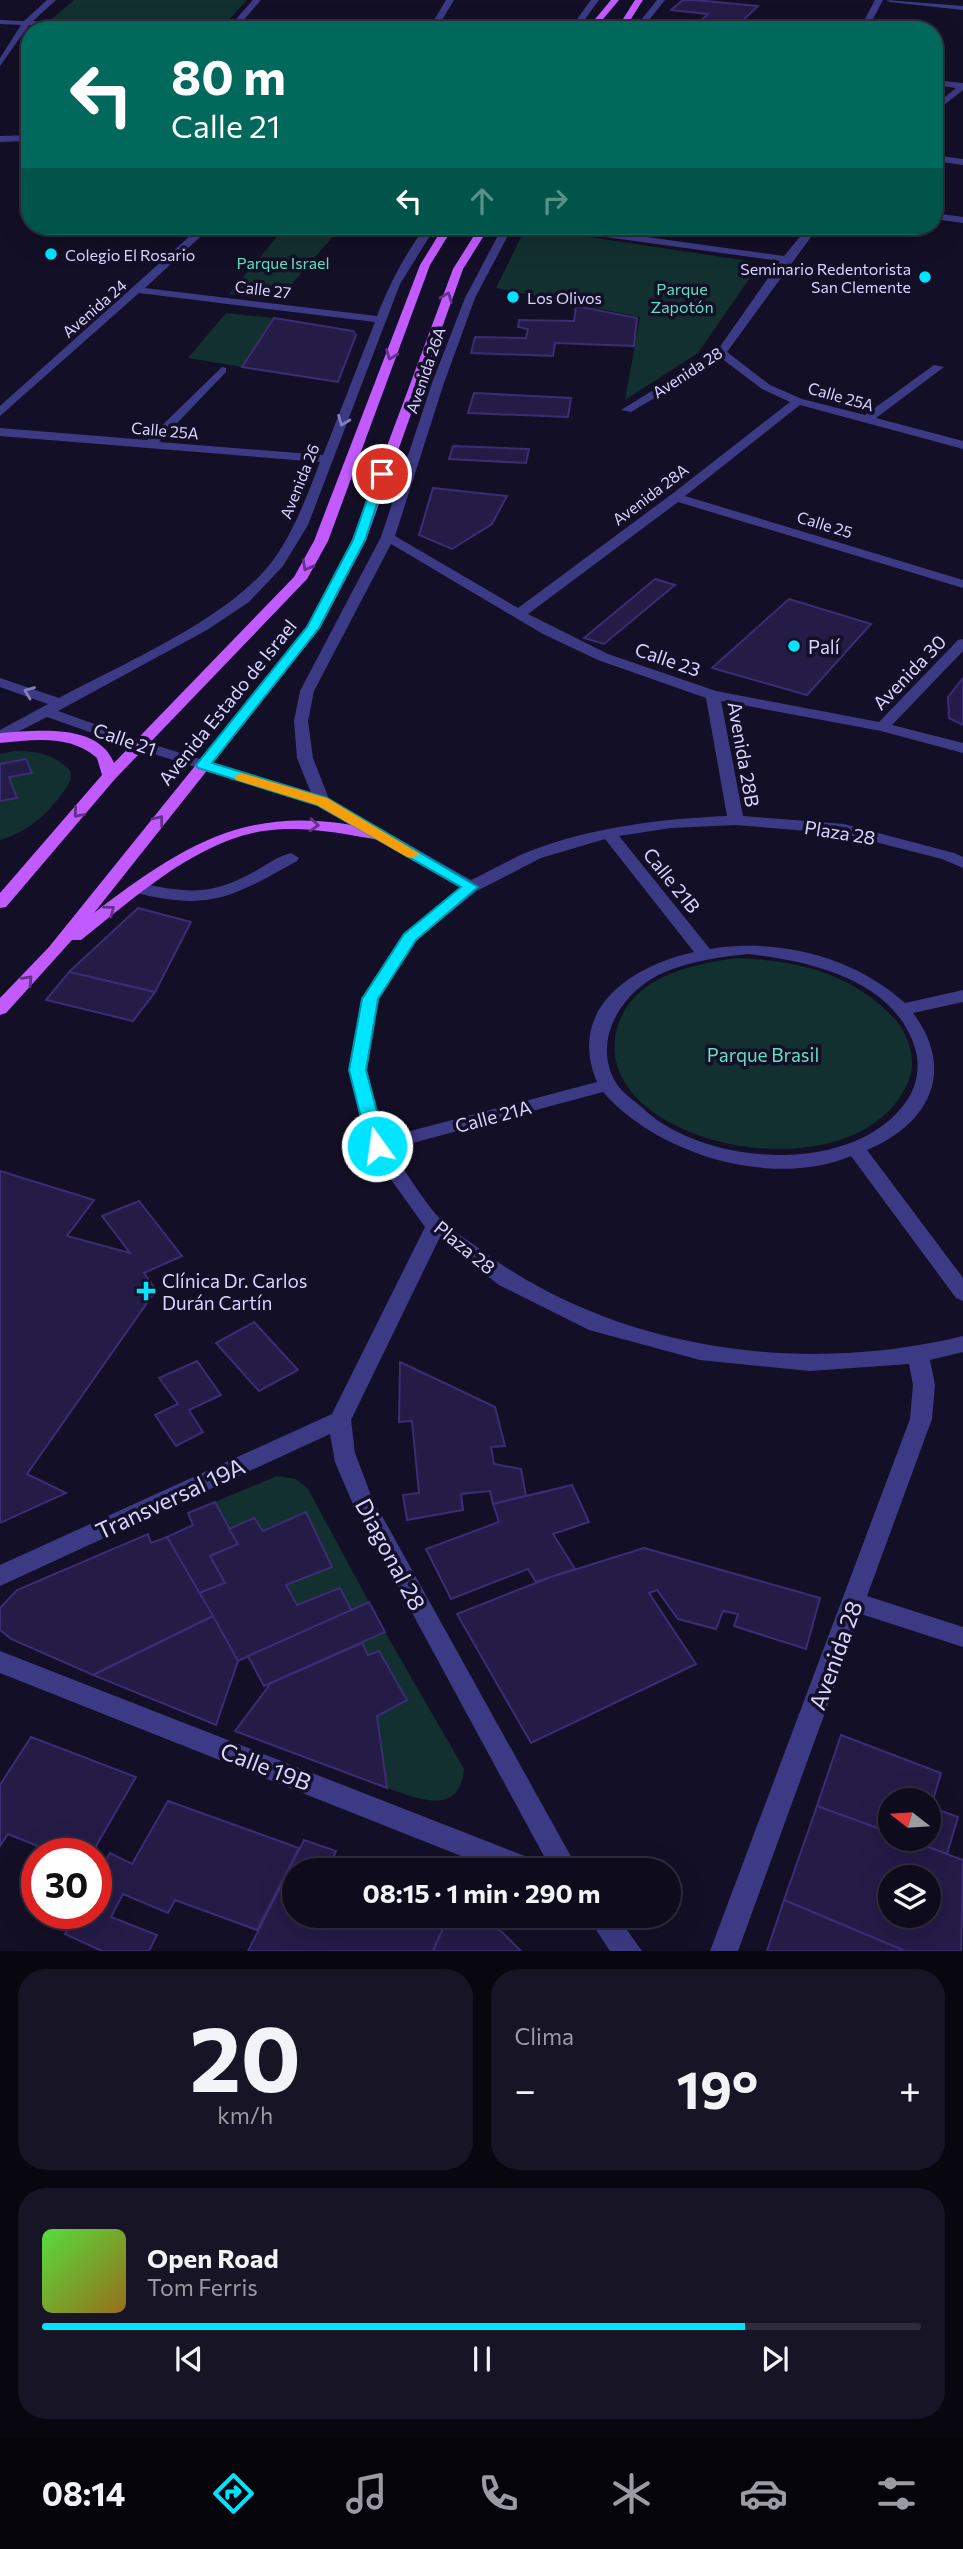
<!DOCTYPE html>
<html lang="es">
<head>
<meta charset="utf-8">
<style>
	body { margin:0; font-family:Commissioner,sans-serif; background:#171425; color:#f1f3f6; height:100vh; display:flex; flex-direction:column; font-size:26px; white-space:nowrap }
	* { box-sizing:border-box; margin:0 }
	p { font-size:23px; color:#9b9ba3 }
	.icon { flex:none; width:38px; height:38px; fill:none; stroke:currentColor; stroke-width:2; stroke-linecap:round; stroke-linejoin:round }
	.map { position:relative; height:1951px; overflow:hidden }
	.details { display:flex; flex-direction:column; gap:18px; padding:18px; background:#08060f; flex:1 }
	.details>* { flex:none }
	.banner { position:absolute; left:21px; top:21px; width:922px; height:214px; border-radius:28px; box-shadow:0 7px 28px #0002,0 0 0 2px #2e2b3b; background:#00695c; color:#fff; overflow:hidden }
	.needle { width:46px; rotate:287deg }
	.fabs { position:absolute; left:878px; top:1788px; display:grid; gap:14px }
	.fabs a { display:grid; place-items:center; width:63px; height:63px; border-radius:50%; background:#0e0b1c; box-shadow:0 7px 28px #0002,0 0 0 2px #2e2b3b; font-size:35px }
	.speed { position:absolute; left:21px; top:1838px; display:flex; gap:14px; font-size:35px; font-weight:700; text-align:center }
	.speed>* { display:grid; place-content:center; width:91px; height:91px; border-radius:50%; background:#0e0b1c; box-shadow:0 7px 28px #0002,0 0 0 2px #2e2b3b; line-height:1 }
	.speed .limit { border:10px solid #d22; background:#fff; color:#111 }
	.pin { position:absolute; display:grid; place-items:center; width:60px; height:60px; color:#fff; margin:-30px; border:4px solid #fff; border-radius:50%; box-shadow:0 2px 7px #0007 }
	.me { position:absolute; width:77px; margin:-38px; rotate:346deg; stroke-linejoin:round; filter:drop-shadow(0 0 5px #0008) }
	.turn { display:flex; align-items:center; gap:24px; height:147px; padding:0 35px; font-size:32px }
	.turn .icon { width:91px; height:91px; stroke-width:2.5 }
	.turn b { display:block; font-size:49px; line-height:60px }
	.lanes { display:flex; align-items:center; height:66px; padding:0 35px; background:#0003; justify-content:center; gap:35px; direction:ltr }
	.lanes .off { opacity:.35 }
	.big { font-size:52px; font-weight:700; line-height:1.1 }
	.details .card { flex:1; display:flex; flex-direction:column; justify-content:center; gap:10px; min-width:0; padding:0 24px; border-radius:28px; background:#171425 }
	.details .dial { align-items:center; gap:0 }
	.dial b { font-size:91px; line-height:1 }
	.song { display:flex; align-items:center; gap:21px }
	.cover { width:84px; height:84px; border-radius:10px; background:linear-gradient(135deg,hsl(110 70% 55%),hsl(40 70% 35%)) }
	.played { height:7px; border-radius:4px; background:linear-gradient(90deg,#00e5ff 80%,#2e2b3b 80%) }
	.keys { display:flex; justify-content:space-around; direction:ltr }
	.heat { display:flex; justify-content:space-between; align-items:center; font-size:38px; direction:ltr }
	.details .tiles { flex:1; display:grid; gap:18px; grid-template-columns:1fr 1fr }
	.card:last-child { grid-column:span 2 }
	.trip { position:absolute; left:282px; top:1858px; width:399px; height:70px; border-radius:35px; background:#0e0b1c; box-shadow:0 7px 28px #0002,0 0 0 2px #2e2b3b; font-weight:700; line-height:70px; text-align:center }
	.dock { display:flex; height:112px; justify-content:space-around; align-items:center; background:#06040b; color:#9b9ba3 }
	.dock .icon { width:49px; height:49px }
	.dock .selected { color:#00e5ff }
	.dock b { font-size:32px; color:#f1f3f6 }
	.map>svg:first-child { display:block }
</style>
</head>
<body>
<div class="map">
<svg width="963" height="1951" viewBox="0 0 963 1951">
	<rect width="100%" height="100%" fill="#130f26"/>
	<g fill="#12302f">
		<path d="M74,0H247L224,25L52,19Z"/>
		<path d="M286,226H342L278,300L229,294Z"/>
		<path d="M536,229L749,261L756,269L698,353L625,400L640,317L496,288L524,231Z"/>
		<path d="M226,313L274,318L242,367L188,358Z"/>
		<path d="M14,751C37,751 53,754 70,770L71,780C55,807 32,831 0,840V801L17,797L9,777L31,773L0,764V754Z"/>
		<path d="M735,958C796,960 850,972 893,1017C908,1032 917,1060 909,1080C859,1205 580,1144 618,1025C634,976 691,965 735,958Z"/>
		<path d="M277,1476L296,1479L308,1489L369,1602L352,1611L339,1589L297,1605L286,1585L305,1512L263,1531L229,1529L215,1502Z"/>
		<path d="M385,1632L464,1769C459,1818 417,1798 387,1788L377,1716L406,1700L379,1651L368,1655L362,1643Z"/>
	</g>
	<g fill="#241b47" stroke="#3b2d73" stroke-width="2" fill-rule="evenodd">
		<path d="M683,0H695L758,6L738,25L700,21L708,14L671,10Z"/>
		<path d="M471,21L500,22L495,30H465Z"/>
		<path d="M576,306L637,318L634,346L555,343L553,356L471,353L475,337L526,338L528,329L518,327L519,320L574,321Z"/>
		<path d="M274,318L353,331L356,335L338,382L242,367Z"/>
		<path d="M474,393L571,398L568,417L468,413Z"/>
		<path d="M453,446L529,449L526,463L449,459Z"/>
		<path d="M433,488L507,496L492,524L452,549L419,535Z"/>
		<path d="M655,579L675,585L604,644L584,638Z"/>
		<path d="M789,599L871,624L807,695L712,668Z"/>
		<path d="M963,678V725L949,718L948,697Z"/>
		<path d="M26,759L32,773L9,777L17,798L0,801V764Z"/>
		<path d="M138,908L191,922L155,992L69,972Z"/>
		<path d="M69,972L155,992L133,1021L46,1000Z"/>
		<path d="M0,1171L94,1200L67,1236L130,1253L102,1216L139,1201L182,1256L144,1273L156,1290L27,1474L66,1493L0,1523Z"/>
		<path d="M254,1322L298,1370L259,1391L216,1343Z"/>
		<path d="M197,1361L221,1395L189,1410L203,1432L176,1446L155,1415L178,1404L159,1378Z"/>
		<path d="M400,1362L495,1407L505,1446L491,1447L494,1464L521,1469L526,1496L493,1504L490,1491L461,1494L463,1510L407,1520L403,1495L419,1493L412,1421L399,1422Z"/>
		<path d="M572,1485L589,1522L553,1534L575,1569L536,1582L528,1569L451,1599L426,1549L499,1522L493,1504Z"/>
		<path d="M215,1502L238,1544L210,1556L225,1583L199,1593L167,1537L193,1525L188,1513Z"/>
		<path d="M306,1512L332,1567L286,1585L297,1605L340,1588L352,1611L238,1661L199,1593L225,1583L210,1556L238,1544L229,1529L254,1518L263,1531Z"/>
		<path d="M148,1534L151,1543L167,1537L213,1616L93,1675L11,1639L0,1630V1608L17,1590Z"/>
		<path d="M644,1548L820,1598L806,1649L734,1626L738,1614L723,1611L716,1629L678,1619L657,1590L649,1593L696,1664L531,1743L457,1614L551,1577Z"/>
		<path d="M369,1602L385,1632L264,1686L248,1656Z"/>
		<path d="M213,1616L238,1661L216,1725L93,1675Z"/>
		<path d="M362,1643L368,1655L379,1651L407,1700L377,1716L387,1788L235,1731L271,1683Z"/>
		<path d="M841,1735L941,1773L931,1807L958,1817L947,1854L907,1839H929V1801H891V1833L817,1806Z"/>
		<path d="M31,1737L136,1777L92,1853H55L8,1834L0,1846V1785Z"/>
		<path d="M168,1801L299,1848L257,1930L175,1900L168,1913L123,1894L111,1917L157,1935L149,1951H102L65,1934L76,1913H96V1877L110,1853L132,1864Z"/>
		<path d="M817,1806L891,1833V1839H907L963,1860L961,1951H905L784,1900ZM891,1878H929V1916H891Z"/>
		<path d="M304,1840L336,1851L330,1866L343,1871H294V1916H449L433,1951H248Z"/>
		<path d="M784,1900L905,1951H767Z"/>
		<path d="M449,1916H478L503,1933L521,1951H433Z"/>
	</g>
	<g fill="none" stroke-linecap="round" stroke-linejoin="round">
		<g fill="#3d3a85" fill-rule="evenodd">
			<path d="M47,0H56L33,21L228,28L253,0H261L235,30L29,25L0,66V58L21,25L0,24V20L24,21Z"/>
			<path d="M446,0H454L436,30H428Z"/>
			<path d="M591,0H599L577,30H569Z"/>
			<path d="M657,0H665L641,30H633Z"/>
			<path d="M875,0H883L867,30H859Z"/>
			<path d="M886,0L963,6V10L890,2Z"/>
			<path d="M934,80L963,83V90L934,113V106L956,88L934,85Z"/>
			<path d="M30,135V141L0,142V136Z"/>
			<path d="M934,155L963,159V165L934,161Z"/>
			<path d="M934,213L963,217V223L934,219Z"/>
			<path d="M201,226H212L145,288L377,316C390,283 405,254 426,226H436L400,284L308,525L283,566L249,602L207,630L58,711L145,742L311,793L297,758L294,721L300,691L381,537L432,383L465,298L503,226H513L475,298L444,383L395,536L518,608L672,494L790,402L762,389L721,358L631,412L621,410L717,351L780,261L547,229L542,226H567L784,256L809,226H819L727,352L770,385L802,399L865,415L934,365L944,367L876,418L963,441V449L800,405L685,496L963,580V588L678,502L528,614L608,654L716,691L879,722L958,640L963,639V651L892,725L963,743V753L881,731L721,701L743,816L844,824L954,853L963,857V868L942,859L844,834L736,825L671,828L619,836L710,949C778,938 853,956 905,1003L963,990V1002L913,1013C956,1070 930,1124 867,1150L963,1278V1301L956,1298L851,1156C773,1189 658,1155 603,1092L390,1149C406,1171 424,1203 443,1222C453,1231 466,1239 477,1247C613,1350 800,1376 963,1336V1352L930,1360L935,1385L932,1419L867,1596L963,1627V1647L861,1614L738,1951H710L910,1419L913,1385L909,1364L810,1371L700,1360L589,1330L499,1285L439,1239L351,1420L355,1453L372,1498L579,1871H552L352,1502L335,1462L330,1434L0,1586V1565L332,1414L425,1227L367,1146L349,1070L361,999L404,933L460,888L316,805L135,748L47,717L0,741V730L48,704L0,687V678L59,698C124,663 231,618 274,559C295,529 307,496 320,462L0,436V428L147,440L222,367L226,368V372L159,442L323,455L375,322L139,293L0,416V406ZM391,544L543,634L598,660L706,698L727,816C660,819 593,827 530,851C510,859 491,871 471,880L329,799L313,758L308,721L314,691ZM605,839L694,952C632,966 566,1008 597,1082L384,1138L367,1070L379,999L416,940L477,891L541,858ZM748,954C809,961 894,979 915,1048C920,1065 918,1083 908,1099C857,1176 711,1167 647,1112C638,1103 623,1094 616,1083C590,1039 624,989 665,972C691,961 720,957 748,954Z"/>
			<path d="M291,853L299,858L297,861C229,899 210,911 132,892L130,888L138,883C181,891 205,897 246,876C261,869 275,857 291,853Z"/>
			<path d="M0,1651L540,1862L544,1871H499L0,1673Z"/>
			<path d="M587,1916H617L642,1951H610Z"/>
		</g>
		<g fill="#c25bff" fill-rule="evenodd">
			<path d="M611,0H619L594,30H586Z"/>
			<path d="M635,0H643L624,30H616Z"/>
			<path d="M444,226H454L430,265L328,541L307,579L115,779L6,907L0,908V893L102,775L97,758C69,734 34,740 0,743V733C35,731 98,722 114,763L294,577L314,541L420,265Z"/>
			<path d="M480,226H490L463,269L366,540L320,628L94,913C193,837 257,800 385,832L387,835L379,840C341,833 301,825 263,831C193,843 135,898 81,940H72L6,1013L0,1015V998L49,947L307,627L352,540L453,269Z"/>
		</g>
	</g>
	<defs><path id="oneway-chevron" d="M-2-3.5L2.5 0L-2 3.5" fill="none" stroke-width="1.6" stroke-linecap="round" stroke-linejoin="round" transform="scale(1.75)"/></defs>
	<g stroke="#623188">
		<use href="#oneway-chevron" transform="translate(447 297) rotate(-69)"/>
		<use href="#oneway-chevron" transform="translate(391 355) rotate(111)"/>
		<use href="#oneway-chevron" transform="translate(307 566) rotate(119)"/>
		<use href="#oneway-chevron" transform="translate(78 813) rotate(131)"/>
		<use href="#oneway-chevron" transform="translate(159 820) rotate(-52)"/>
		<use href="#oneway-chevron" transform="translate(314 825) rotate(4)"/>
		<use href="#oneway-chevron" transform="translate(110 910) rotate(-37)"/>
		<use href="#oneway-chevron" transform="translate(28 980) rotate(-46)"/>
	</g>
	<g stroke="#837fbc">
		<use href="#oneway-chevron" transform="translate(343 421) rotate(112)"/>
		<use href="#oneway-chevron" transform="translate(29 692) rotate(-159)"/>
	</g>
	<path fill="#00e5ff" stroke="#0095a6" stroke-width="2" d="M382,471L387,474L365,540L319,628L212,763L327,798L478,887L416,940L378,999L366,1070L386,1146L377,1152L368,1146L349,1070L362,999L404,934L461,887L317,805L198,768L196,765L307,627L353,540L376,474Z"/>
	<path fill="#f59e0b" d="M241,773L327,798L420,854L412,858L407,857L317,805L236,780L234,777Z"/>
	<g fill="#00e5ff" stroke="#130f26" stroke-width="2.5">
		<circle cx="51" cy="254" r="7"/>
		<circle cx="925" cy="277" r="7"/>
		<circle cx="513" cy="297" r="7"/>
		<circle cx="794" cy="646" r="7"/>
		<path d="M142.5 1280.5h7v7h7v7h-7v7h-7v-7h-7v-7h7z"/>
	</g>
	<g text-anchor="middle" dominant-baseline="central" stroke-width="7" stroke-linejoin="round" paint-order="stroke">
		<g font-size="16" fill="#d9d4ff" stroke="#130f26" text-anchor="start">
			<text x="65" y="254">Colegio El Rosario</text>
			<text x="911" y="268" text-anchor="end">Seminario Redentorista<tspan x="911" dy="18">San Clemente</tspan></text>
			<text x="527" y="297">Los Olivos</text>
		</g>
		<g font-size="16" fill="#5fe0c0" stroke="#130f26">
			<text x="283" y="262">Parque Israel</text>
			<text x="682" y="288">Parque<tspan x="682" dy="18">Zapotón</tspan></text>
		</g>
		<g font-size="16" fill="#d9d4ff" stroke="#130f26">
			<text transform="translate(263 289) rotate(7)">Calle 27</text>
			<text transform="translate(94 308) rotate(-41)">Avenida 24</text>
			<text transform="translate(425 370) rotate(-71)">Avenida 26A</text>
			<text transform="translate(687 372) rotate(-33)">Avenida 28</text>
			<text transform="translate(841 396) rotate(16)">Calle 25A</text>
			<text transform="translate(165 430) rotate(5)">Calle 25A</text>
			<text transform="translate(299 481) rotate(-68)">Avenida 26</text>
			<text transform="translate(650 494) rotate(-37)">Avenida 28A</text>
			<text transform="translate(825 524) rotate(17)">Calle 25</text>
		</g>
		<g font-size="19" fill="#d9d4ff" stroke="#130f26" text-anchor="start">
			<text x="808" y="646">Palí</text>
			<text x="162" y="1280">Clínica Dr. Carlos<tspan x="162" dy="22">Durán Cartín</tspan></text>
		</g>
		<g font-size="19" fill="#d9d4ff" stroke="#130f26">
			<text transform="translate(668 659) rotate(19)">Calle 23</text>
			<text transform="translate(909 672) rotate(-46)">Avenida 30</text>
			<text transform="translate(227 702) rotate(-51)">Avenida Estado de Israel</text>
			<text transform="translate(125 739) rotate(19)">Calle 21</text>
			<text transform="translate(744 754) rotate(80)">Avenida 28B</text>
			<text transform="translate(840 832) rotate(9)">Plaza 28</text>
			<text transform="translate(672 880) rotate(51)">Calle 21B</text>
			<text transform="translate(493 1116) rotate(-15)">Calle 21A</text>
			<text transform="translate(465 1247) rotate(39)">Plaza 28</text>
		</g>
		<g font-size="19" fill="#5fe0c0" stroke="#130f26">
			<text x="763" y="1054">Parque Brasil</text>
		</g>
		<g font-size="23" fill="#d9d4ff" stroke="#130f26">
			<text transform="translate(170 1498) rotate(-25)">Transversal 19A</text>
			<text transform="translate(391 1554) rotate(62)">Diagonal 28</text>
			<text transform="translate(835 1655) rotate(-70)">Avenida 28</text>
			<text transform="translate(266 1766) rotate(21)">Calle 19B</text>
		</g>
	</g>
</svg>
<div class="fabs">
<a><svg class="needle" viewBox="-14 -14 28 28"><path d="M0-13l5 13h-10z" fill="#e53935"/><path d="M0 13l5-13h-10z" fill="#9b9ba3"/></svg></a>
<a><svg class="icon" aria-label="layers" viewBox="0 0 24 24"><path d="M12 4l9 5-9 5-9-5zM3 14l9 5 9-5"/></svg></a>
</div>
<div class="speed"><div class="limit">30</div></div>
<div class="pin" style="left:382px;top:474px;background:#d93025"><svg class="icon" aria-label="arrive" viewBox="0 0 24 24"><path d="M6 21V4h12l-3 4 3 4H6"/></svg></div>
<svg class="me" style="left:377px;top:1146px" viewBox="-20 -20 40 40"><circle r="17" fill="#00e5ff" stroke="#fff" stroke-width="3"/><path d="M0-11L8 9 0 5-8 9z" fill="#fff"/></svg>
<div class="trip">08:15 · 1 min · 290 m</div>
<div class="banner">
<div class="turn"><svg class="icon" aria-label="left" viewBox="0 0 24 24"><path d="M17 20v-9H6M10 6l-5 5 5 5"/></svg><div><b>80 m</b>Calle 21</div></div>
<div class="lanes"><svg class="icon" aria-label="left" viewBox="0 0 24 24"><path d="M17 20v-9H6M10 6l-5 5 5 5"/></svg><svg class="icon off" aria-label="ahead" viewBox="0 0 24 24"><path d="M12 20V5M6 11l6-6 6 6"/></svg><svg class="icon off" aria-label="right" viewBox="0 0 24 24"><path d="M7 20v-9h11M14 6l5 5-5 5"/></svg></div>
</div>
</div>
<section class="details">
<div class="tiles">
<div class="card dial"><b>20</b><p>km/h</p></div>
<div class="card"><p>Clima</p>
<div class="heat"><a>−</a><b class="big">19°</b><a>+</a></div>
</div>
<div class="card">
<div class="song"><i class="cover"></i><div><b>Open Road</b><p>Tom Ferris</p></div></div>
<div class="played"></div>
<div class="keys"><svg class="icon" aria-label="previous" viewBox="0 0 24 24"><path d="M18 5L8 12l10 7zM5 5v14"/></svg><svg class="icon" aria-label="pause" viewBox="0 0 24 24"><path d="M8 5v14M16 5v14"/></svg><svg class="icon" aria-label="next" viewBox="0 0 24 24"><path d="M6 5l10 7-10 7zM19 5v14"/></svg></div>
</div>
</div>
</section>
<nav class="dock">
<b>08:14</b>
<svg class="icon selected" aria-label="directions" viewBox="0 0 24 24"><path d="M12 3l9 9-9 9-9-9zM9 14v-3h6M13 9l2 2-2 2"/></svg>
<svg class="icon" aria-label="music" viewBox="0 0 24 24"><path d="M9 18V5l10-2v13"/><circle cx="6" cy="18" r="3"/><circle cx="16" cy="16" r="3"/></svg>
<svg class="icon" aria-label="phone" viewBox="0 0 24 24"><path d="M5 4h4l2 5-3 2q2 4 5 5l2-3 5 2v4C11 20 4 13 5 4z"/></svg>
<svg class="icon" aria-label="climate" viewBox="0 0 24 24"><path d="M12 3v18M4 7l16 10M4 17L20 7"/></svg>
<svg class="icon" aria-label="car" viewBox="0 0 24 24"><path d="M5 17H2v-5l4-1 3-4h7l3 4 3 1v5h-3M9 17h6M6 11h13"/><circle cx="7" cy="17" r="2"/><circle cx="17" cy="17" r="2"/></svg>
<svg class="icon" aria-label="filters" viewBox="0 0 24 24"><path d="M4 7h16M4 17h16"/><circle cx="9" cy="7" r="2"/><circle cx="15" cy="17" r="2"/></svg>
</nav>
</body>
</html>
